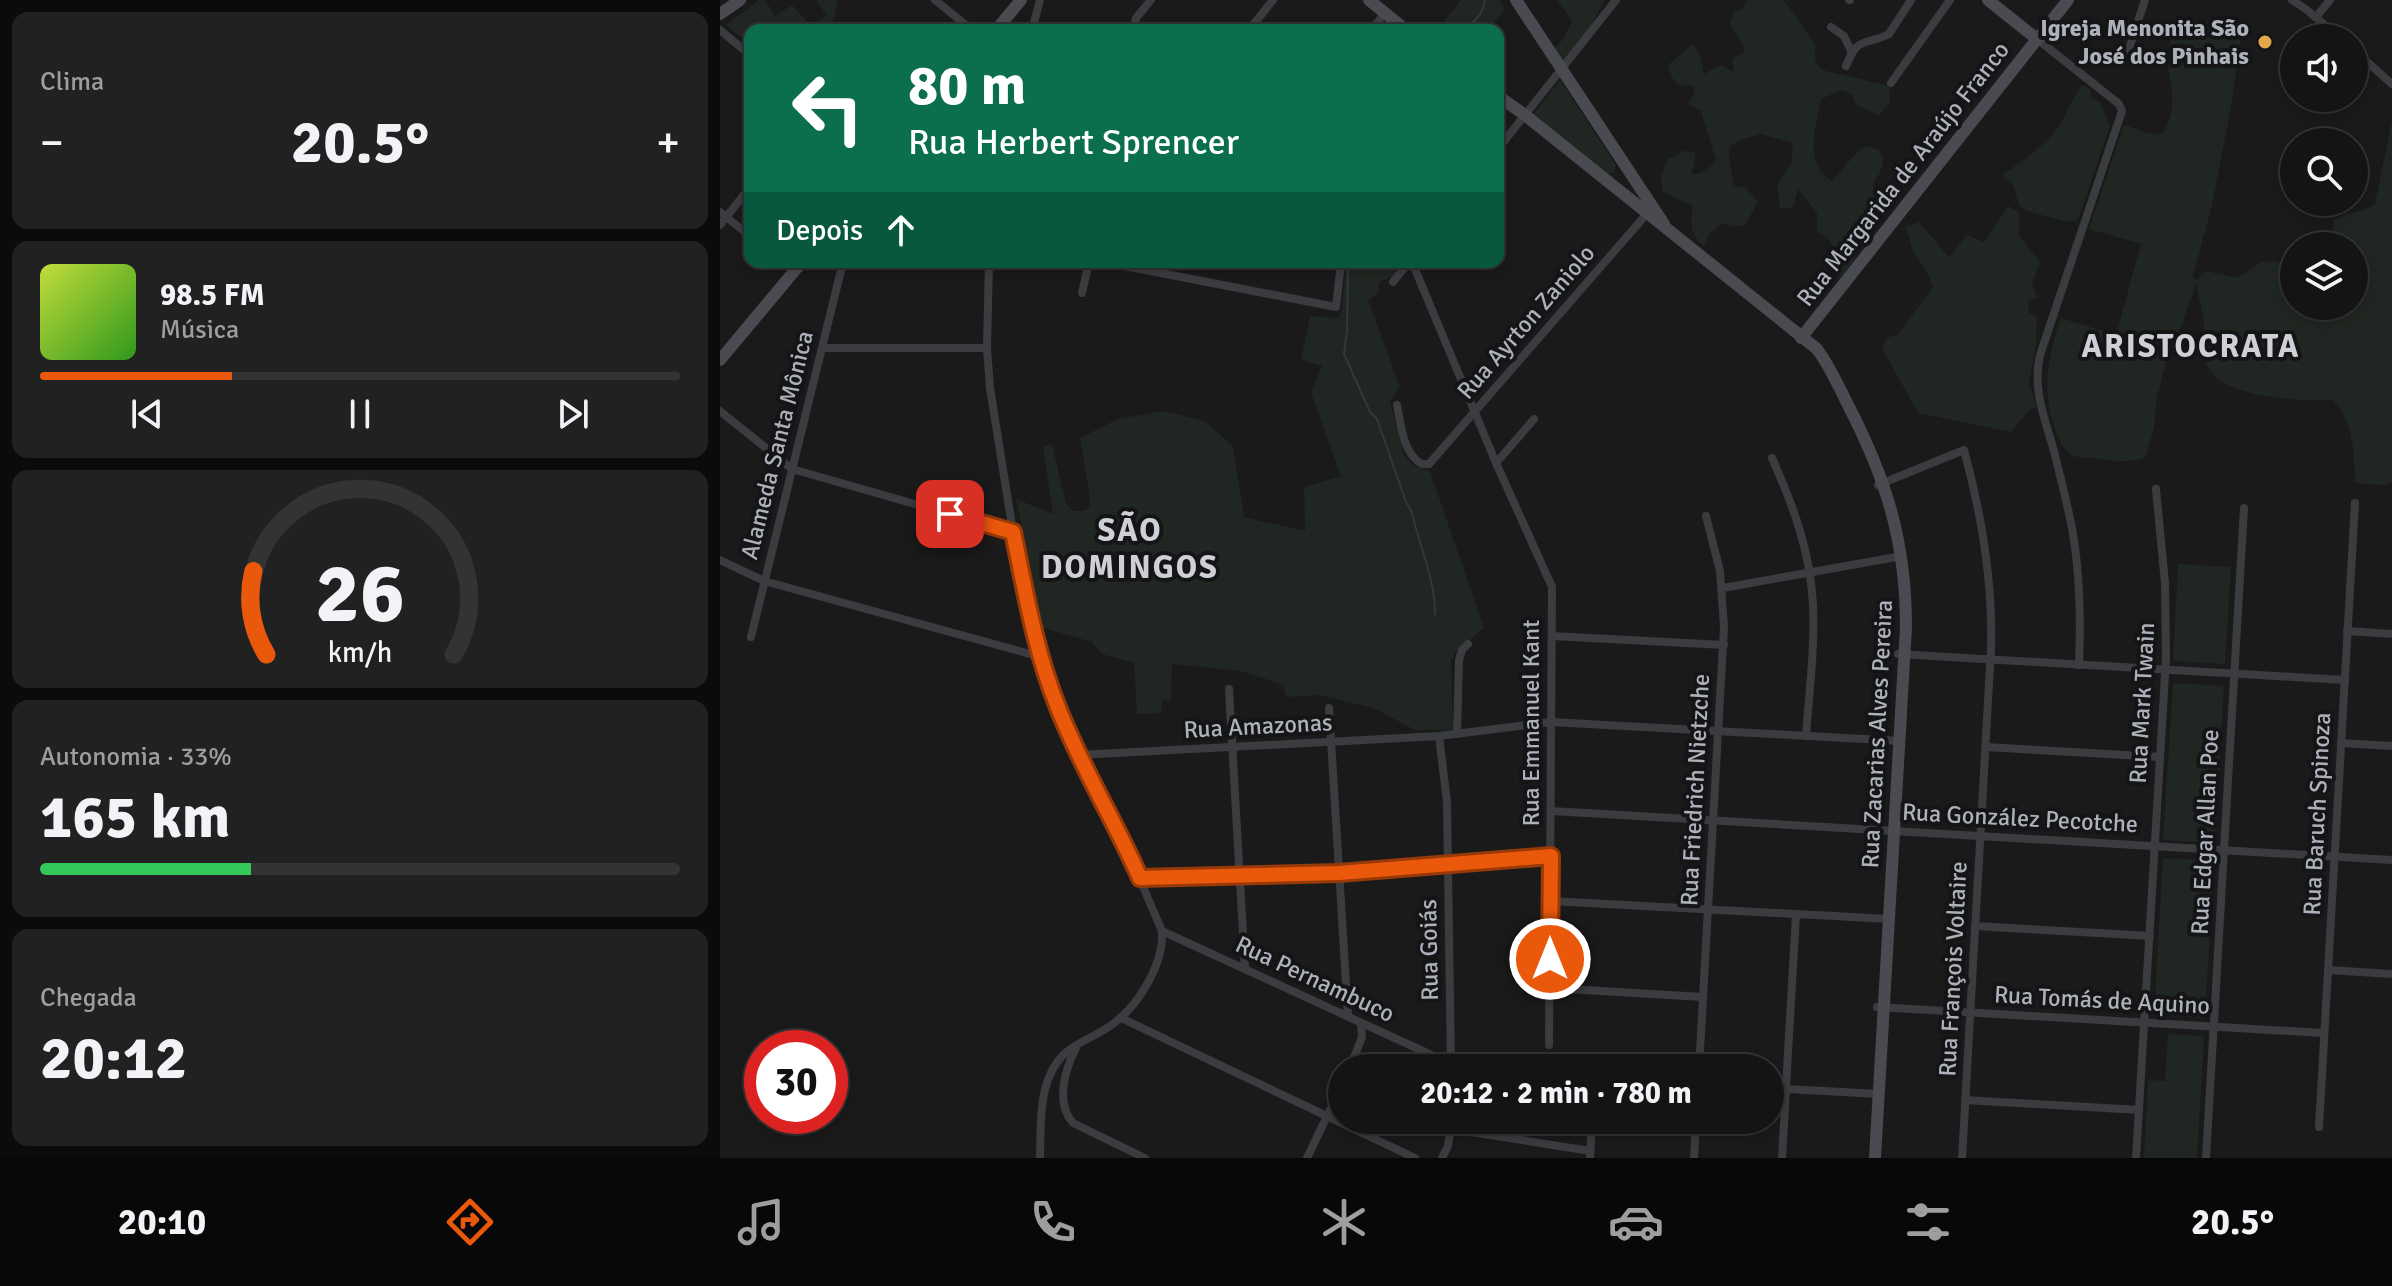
<!DOCTYPE html>
<html lang="pt">
<head>
<meta charset="utf-8">
<style>
	body { margin:0; font-family:Signika,sans-serif; background:#212122; color:#f1f3f6; height:100vh; display:flex; flex-direction:column; font-size:30px; white-space:nowrap }
	* { box-sizing:border-box; margin:0 }
	p { font-size:26px; color:#9d9ea0 }
	.icon { flex:none; width:44px; height:44px; fill:none; stroke:currentColor; stroke-width:2; stroke-linecap:round; stroke-linejoin:round }
	.map { position:relative; flex:1; overflow:hidden }
	.drawer { display:flex; flex-direction:column; gap:12px; padding:12px; background:#0b0b0b; width:720px }
	.drawer>* { flex:none }
	.top-card { position:absolute; left:24px; top:24px; width:760px; height:244px; border-radius:16px; box-shadow:0 4px 12px #0003,0 0 0 2px #333334; background:#0b6e4f; color:#fff; overflow:hidden }
	.controls { position:absolute; left:1560px; top:24px; display:grid; gap:16px }
	.controls a { display:grid; place-items:center; width:88px; height:88px; border-radius:50%; background:#141414; box-shadow:0 4px 12px #0003,0 0 0 2px #333334; font-size:40px }
	.speed { position:absolute; left:24px; top:1030px; display:flex; gap:16px; font-size:40px; font-weight:700; text-align:center }
	.speed>* { display:grid; place-content:center; width:104px; height:104px; border-radius:50%; background:#141414; box-shadow:0 4px 12px #0003,0 0 0 2px #333334; line-height:1 }
	.speed .limit { border:12px solid #d22; background:#fff; color:#111 }
	.pin { position:absolute; display:grid; place-items:center; width:68px; height:68px; color:#fff; margin:-34px; border-radius:16px; box-shadow:0 4px 12px #0006 }
	.me { position:absolute; width:88px; margin:-44px; rotate:0deg; stroke-linejoin:round; filter:drop-shadow(0 0 6px #0008) }
	.turn { display:flex; align-items:center; gap:28px; height:168px; padding:0 32px; font-size:36px }
	.turn .icon { width:104px; height:104px; stroke-width:2.5 }
	.turn b { display:block; font-size:56px; line-height:68px }
	.then { display:flex; align-items:center; height:76px; padding:0 32px; background:#0003; gap:16px; font-size:30px }
	.big { font-size:60px; font-weight:700; line-height:1.1 }
	.drawer .card { flex:1; display:flex; flex-direction:column; justify-content:center; gap:12px; min-width:0; padding:0 28px; border-radius:16px; background:#212122 }
	.drawer .dial { align-items:center; gap:0 }
	.dial svg { height:208px; overflow:visible; fill:none; stroke:#333334; stroke-width:7; stroke-linecap:round; text-anchor:middle }
	.dial text { fill:#f1f3f6; stroke:none }
	.song { display:flex; align-items:center; gap:24px }
	.cover { width:96px; height:96px; border-radius:12px; background:linear-gradient(135deg,hsl(70 70% 55%),hsl(110 70% 35%)) }
	.played { height:8px; border-radius:4px; background:linear-gradient(90deg,#ea580c 30%,#333334 30%) }
	.keys { display:flex; justify-content:space-around; direction:ltr }
	.heat { display:flex; justify-content:space-between; align-items:center; font-size:44px; direction:ltr }
	.charge { height:12px; border-radius:6px; background:linear-gradient(90deg,#34c759 33%,#333334 0) }
	.trip { position:absolute; left:608px; top:1054px; width:456px; height:80px; border-radius:40px; background:#141414; box-shadow:0 4px 12px #0003,0 0 0 2px #333334; font-weight:700; line-height:80px; text-align:center }
	.dock { display:flex; height:128px; justify-content:space-around; align-items:center; background:#080808; color:#9d9ea0 }
	.dock .icon { width:56px; height:56px }
	.dock .active { color:#ea580c }
	.dock b { font-size:36px; color:#f1f3f6 }
	main { display:flex; flex:1; min-height:0 }
	.map>svg:first-child { display:block }
</style>
</head>
<body>
<main>
<section class="drawer">
<div class="card"><p>Clima</p>
<div class="heat"><a>−</a><b class="big">20.5°</b><a>+</a></div>
</div>
<div class="card">
<div class="song"><i class="cover"></i><div><b>98.5 FM</b><p>Música</p></div></div>
<div class="played"></div>
<div class="keys"><svg class="icon" aria-label="previous" viewBox="0 0 24 24"><path d="M18 5L8 12l10 7zM5 5v14"/></svg><svg class="icon" aria-label="pause" viewBox="0 0 24 24"><path d="M8 5v14M16 5v14"/></svg><svg class="icon" aria-label="next" viewBox="0 0 24 24"><path d="M6 5l10 7-10 7zM19 5v14"/></svg></div>
</div>
<div class="card dial"><svg viewBox="0 0 100 80">
<path d="M14 69A42 42 0 1 1 86 69"/>
<path d="M14 69A42 42 0 0 1 9 37" stroke="#ea580c"/>
<text x="50" y="56" font-size="32" font-weight="700">26</text>
<text x="50" y="72" font-size="11">km/h</text>
</svg></div>
<div class="card"><p>Autonomia · 33%</p><b class="big">165 km</b><div class="charge"></div></div>
<div class="card"><p>Chegada</p><b class="big">20:12</b></div>
</section>
<div class="map">
<svg width="1672" height="1158" viewBox="0 0 1672 1158">
	<rect width="100%" height="100%" fill="#1a1a1b"/>
	<g fill="#202621">
		<path d="M39,0H45L55,16L72,5L90,25L107,16L96,0H118L111,30H30V45L6,25Z"/>
		<path d="M741,0H779L785,9L768,30H717Z"/>
		<path d="M837,0H883L884,2L866,34L843,63L831,52L844,38L852,21Z"/>
		<path d="M1027,0H1063L1067,4L1095,44V60L1102,70L1169,86L1170,102L1159,116L1135,104L1132,94L1122,90L1101,99C1096,125 1083,165 1112,181C1124,169 1131,156 1145,146L1158,149L1164,158L1160,173L1153,183L1155,198L1163,218L1154,230L1142,226C1139,248 1136,264 1118,278C1116,255 1118,244 1097,231V213L1078,189L1073,207L1060,209L1057,184L1071,165L1073,143L1041,134L1023,139L1010,146L1009,157L1014,186L1025,187L1038,202L1025,225L1011,227L1003,223L990,233L984,246C970,235 970,222 973,206L943,192L941,178L947,160L963,151L976,152L972,175L986,171L996,161L981,111L968,104L974,94V86C955,87 953,82 948,65L973,44L980,56L984,74L1001,65L1013,72V58L1023,53L1025,48L1010,24L1014,12L1023,8Z"/>
		<path d="M1471,19L1513,26L1521,39L1510,113L1492,205L1473,276L1476,281L1486,271L1517,278L1541,262L1557,261L1569,270L1574,277V306H1586L1598,318L1610,311L1612,306H1634V246H1613L1612,236L1614,220C1629,211 1640,214 1655,204L1672,120V482L1664,485L1635,483C1634,454 1634,421 1613,400C1584,402 1505,398 1489,369C1482,357 1485,339 1484,326C1483,311 1478,297 1476,283L1462,324L1449,352L1437,397L1434,427L1426,457C1409,464 1394,461 1376,458C1368,457 1359,459 1352,455C1342,449 1339,440 1335,429C1321,391 1328,355 1341,318L1396,335L1421,244L1369,229L1404,125C1420,129 1426,136 1443,133C1461,103 1447,84 1448,52C1449,42 1453,32 1457,22Z"/>
		<path d="M840,80L896,165L894,173L886,174L812,116Z"/>
		<path d="M1362,85L1369,88L1371,98L1380,102L1390,126L1358,220L1347,222L1307,211L1299,205L1293,184L1282,175C1305,159 1329,144 1343,119C1349,107 1354,96 1362,85Z"/>
		<path d="M1288,206L1299,212V236L1320,262L1312,283L1317,298L1308,301L1309,313L1317,316L1316,345L1309,384L1317,407L1309,410L1291,432L1198,413L1162,348L1166,338L1177,335L1213,287L1208,274L1192,249L1186,227L1199,222L1229,257L1247,235L1264,242Z"/>
		<path d="M626,262H675L677,264L674,276L660,282L657,295L648,300L680,387L670,401L684,455L693,465L710,471L764,628L736,651L731,662L733,730H695L653,708L599,695L567,697L563,685L521,671L452,664L451,700L442,701L441,713L417,714L414,663L382,654L372,642L323,628L296,499L333,514L323,447L332,444L346,503L353,511H363L369,508L370,497L360,438L398,419L443,411L485,421L513,446L524,517L585,531L584,487L621,476L591,393L602,366L581,360L590,316L618,318L622,310Z"/>
		<path d="M1458,564L1511,567L1505,664L1453,661Z"/>
		<path d="M1453,683L1504,686L1495,843L1443,840Z"/>
		<path d="M1443,858L1494,861L1485,1018L1434,1015Z"/>
		<path d="M1448,1034L1484,1036L1477,1158H1424L1428,1080L1445,1081Z"/>
	</g>
	<g fill="none" stroke-linecap="round" stroke-linejoin="round">
		<g stroke="#31393f" stroke-width="2">
			<path d="M741,30C754,23 763,15 765,0"/>
			<path d="M628,262L627,331L624,354L650,412L657,419L686,502C694,512 693,520 697,532C705,560 715,585 715,614"/>
		</g>
		<g stroke="#3b3c40" stroke-width="8">
			<path d="M215,0L252,30"/>
			<path d="M1129,0H1130"/>
			<path d="M1572,0L1587,10L1620,38"/>
			<path d="M1596,17L1610,0"/>
			<path d="M1111,27L1124,36L1131,51"/>
			<path d="M0,30L30,55"/>
			<path d="M312,30L320,0"/>
			<path d="M414,30L416,18L431,0"/>
			<path d="M529,30L553,0"/>
			<path d="M651,30L665,13"/>
			<path d="M1317,39L1399,104L1402,111L1320,355C1312,389 1325,419 1334,451C1340,475 1346,499 1351,523C1360,569 1361,618 1359,665"/>
			<path d="M1634,50L1672,84"/>
			<path d="M1408,52L1425,0"/>
			<path d="M1126,66C1138,35 1145,46 1169,34L1191,0"/>
			<path d="M1171,83L1230,0"/>
			<path d="M778,149L896,0"/>
			<path d="M0,212L30,236"/>
			<path d="M0,225L30,187"/>
			<path d="M64,262L76,270"/>
			<path d="M269,262L267,348L270,388L293,532L321,657L350,736L406,847L442,931C444,965 417,1008 390,1026C373,1038 351,1044 338,1061C318,1087 321,1127 320,1158"/>
			<path d="M384,262L616,307L621,262"/>
			<path d="M692,262L776,463L832,587L829,1045"/>
			<path d="M673,282L689,262"/>
			<path d="M362,293L369,262"/>
			<path d="M102,348H267"/>
			<path d="M677,405C681,425 683,454 702,464H709L931,209"/>
			<path d="M0,411L72,469L293,532"/>
			<path d="M1052,458C1073,505 1091,553 1093,606C1095,649 1089,693 1086,736"/>
			<path d="M776,463L814,419"/>
			<path d="M1158,485L1244,450C1262,516 1273,580 1271,649L1242,1158"/>
			<path d="M0,560L44,581L321,657"/>
			<path d="M1003,588L1182,556"/>
			<path d="M1627,631L1672,634"/>
			<path d="M832,636L1004,645"/>
			<path d="M31,637L123,262"/>
			<path d="M1178,654L1625,680"/>
			<path d="M509,689L525,969"/>
			<path d="M609,708L628,1016"/>
			<path d="M737,734L739,660L742,650L748,644"/>
			<path d="M719,736L727,802L731,1068"/>
			<path d="M1621,743L1672,746"/>
			<path d="M1266,747L1440,757"/>
			<path d="M358,755L719,736L831,722L1180,741"/>
			<path d="M831,811L1672,860"/>
			<path d="M420,878L619,873L831,856"/>
			<path d="M830,901L1170,919"/>
			<path d="M1255,926L1430,936"/>
			<path d="M442,931L731,1064"/>
			<path d="M1608,970L1672,974"/>
			<path d="M830,988L983,997"/>
			<path d="M1157,1007L1604,1033"/>
			<path d="M401,1018L695,1158"/>
			<path d="M356,1048C345,1069 335,1103 353,1123L425,1158"/>
			<path d="M630,1068L642,1037L641,1023"/>
			<path d="M979,1068L1004,627L1000,571L986,516"/>
			<path d="M1050,1088L1159,1094"/>
			<path d="M1245,1100L1419,1110"/>
			<path d="M1599,1127L1635,503"/>
			<path d="M732,1129L870,1151"/>
			<path d="M587,1158L622,1085"/>
			<path d="M722,1158L728,1146L732,1120"/>
			<path d="M870,1158L872,1120"/>
			<path d="M974,1158L976,1120"/>
			<path d="M1062,1158L1076,914"/>
			<path d="M1416,1158L1446,658L1445,583L1436,489"/>
			<path d="M1486,1158L1524,508"/>
		</g>
		<g stroke="#494b50" stroke-width="12">
			<path d="M649,0L686,30"/>
			<path d="M796,0L944,224"/>
			<path d="M1268,0L1317,39"/>
			<path d="M0,14L20,0"/>
			<path d="M276,30L301,0"/>
			<path d="M778,96L805,115L1097,349C1109,365 1118,385 1127,403C1166,478 1186,541 1186,627L1155,1158"/>
			<path d="M1081,338L1348,0"/>
			<path d="M0,360L82,262"/>
		</g>
	</g>
	<g fill="none" stroke-linecap="round" stroke-linejoin="round">
		<g stroke="#983908" stroke-width="20">
			<path id="route" d="M230,514L293,532C305,590 315,650 337,705C360,765 394,819 420,878L619,873L831,856L830,959"/>
		</g>
		<use href="#route" stroke="#ea580c" stroke-width="14"/>
	</g>
	<circle fill="#e2a94b" stroke="#151517" stroke-width="3" cx="1545" cy="42" r="8"/>
	<g text-anchor="middle" dominant-baseline="central" stroke-width="8" stroke-linejoin="round" paint-order="stroke">
		<g font-size="24" font-weight="bold" fill="#adb2ba" stroke="#151517" text-anchor="end">
			<text x="1529" y="28">Igreja Menonita São<tspan x="1529" dy="28">José dos Pinhais</tspan></text>
		</g>
		<g font-size="24" fill="#adb2ba" stroke="#151517">
			<text transform="translate(1183 174) rotate(-52)">Rua Margarida de Araújo Franco</text>
			<text transform="translate(806 322) rotate(-49)">Rua Ayrton Zaniolo</text>
			<text transform="translate(57 445) rotate(-76)">Alameda Santa Mônica</text>
			<text transform="translate(1422 703) rotate(-87)">Rua Mark Twain</text>
			<text transform="translate(811 723) rotate(-90)">Rua Emmanuel Kant</text>
			<text transform="translate(538 726) rotate(-3)">Rua Amazonas</text>
			<text transform="translate(1157 734) rotate(-87)">Rua Zacarias Alves Pereira</text>
			<text transform="translate(975 790) rotate(-87)">Rua Friedrich Nietzche</text>
			<text transform="translate(1597 814) rotate(-87)">Rua Baruch Spinoza</text>
			<text transform="translate(1300 818) rotate(3)">Rua González Pecotche</text>
			<text transform="translate(1485 832) rotate(-87)">Rua Edgar Allan Poe</text>
			<text transform="translate(709 950) rotate(-91)">Rua Goiás</text>
			<text transform="translate(1233 969) rotate(-87)">Rua François Voltaire</text>
			<text transform="translate(595 979) rotate(25)">Rua Pernambuco</text>
			<text transform="translate(1382 1000) rotate(3)">Rua Tomás de Aquino</text>
		</g>
		<g font-size="32" font-weight="bold" letter-spacing="2" fill="#ced0d6" stroke="#151517">
			<text x="1471" y="346">ARISTOCRATA</text>
			<text x="410" y="530">SÃO<tspan x="410" dy="37">DOMINGOS</tspan></text>
		</g>
	</g>
</svg>
<div class="controls">
<a><svg class="icon" aria-label="sound" viewBox="0 0 24 24"><path d="M4 9h4l5-4v14l-5-4H4zM17 9q2 3 0 6"/></svg></a>
<a><svg class="icon" aria-label="search" viewBox="0 0 24 24"><circle cx="10" cy="10" r="6"/><path d="M15 15l6 6"/></svg></a>
<a><svg class="icon" aria-label="layers" viewBox="0 0 24 24"><path d="M12 4l9 5-9 5-9-5zM3 14l9 5 9-5"/></svg></a>
</div>
<div class="speed"><div class="limit">30</div></div>
<div class="pin" style="left:230px;top:514px;background:#d93025"><svg class="icon" aria-label="arrive" viewBox="0 0 24 24"><path d="M6 21V4h12l-3 4 3 4H6"/></svg></div>
<svg class="me" style="left:830px;top:959px" viewBox="-20 -20 40 40"><circle r="17" fill="#ea580c" stroke="#fff" stroke-width="3"/><path d="M0-11L8 9 0 5-8 9z" fill="#fff"/></svg>
<div class="trip">20:12 · 2 min · 780 m</div>
<div class="top-card">
<div class="turn"><svg class="icon" aria-label="left" viewBox="0 0 24 24"><path d="M17 20v-9H6M10 6l-5 5 5 5"/></svg><div><b>80 m</b>Rua Herbert Sprencer</div></div>
<div class="then">Depois<svg class="icon" aria-label="ahead" viewBox="0 0 24 24"><path d="M12 20V5M6 11l6-6 6 6"/></svg></div>
</div>
</div>
</main>
<nav class="dock">
<b>20:10</b>
<svg class="icon active" aria-label="directions" viewBox="0 0 24 24"><path d="M12 3l9 9-9 9-9-9zM9 14v-3h6M13 9l2 2-2 2"/></svg>
<svg class="icon" aria-label="music" viewBox="0 0 24 24"><path d="M9 18V5l10-2v13"/><circle cx="6" cy="18" r="3"/><circle cx="16" cy="16" r="3"/></svg>
<svg class="icon" aria-label="phone" viewBox="0 0 24 24"><path d="M5 4h4l2 5-3 2q2 4 5 5l2-3 5 2v4C11 20 4 13 5 4z"/></svg>
<svg class="icon" aria-label="climate" viewBox="0 0 24 24"><path d="M12 3v18M4 7l16 10M4 17L20 7"/></svg>
<svg class="icon" aria-label="car" viewBox="0 0 24 24"><path d="M5 17H2v-5l4-1 3-4h7l3 4 3 1v5h-3M9 17h6M6 11h13"/><circle cx="7" cy="17" r="2"/><circle cx="17" cy="17" r="2"/></svg>
<svg class="icon" aria-label="filters" viewBox="0 0 24 24"><path d="M4 7h16M4 17h16"/><circle cx="9" cy="7" r="2"/><circle cx="15" cy="17" r="2"/></svg>
<b>20.5°</b>
</nav>
</body>
</html>
